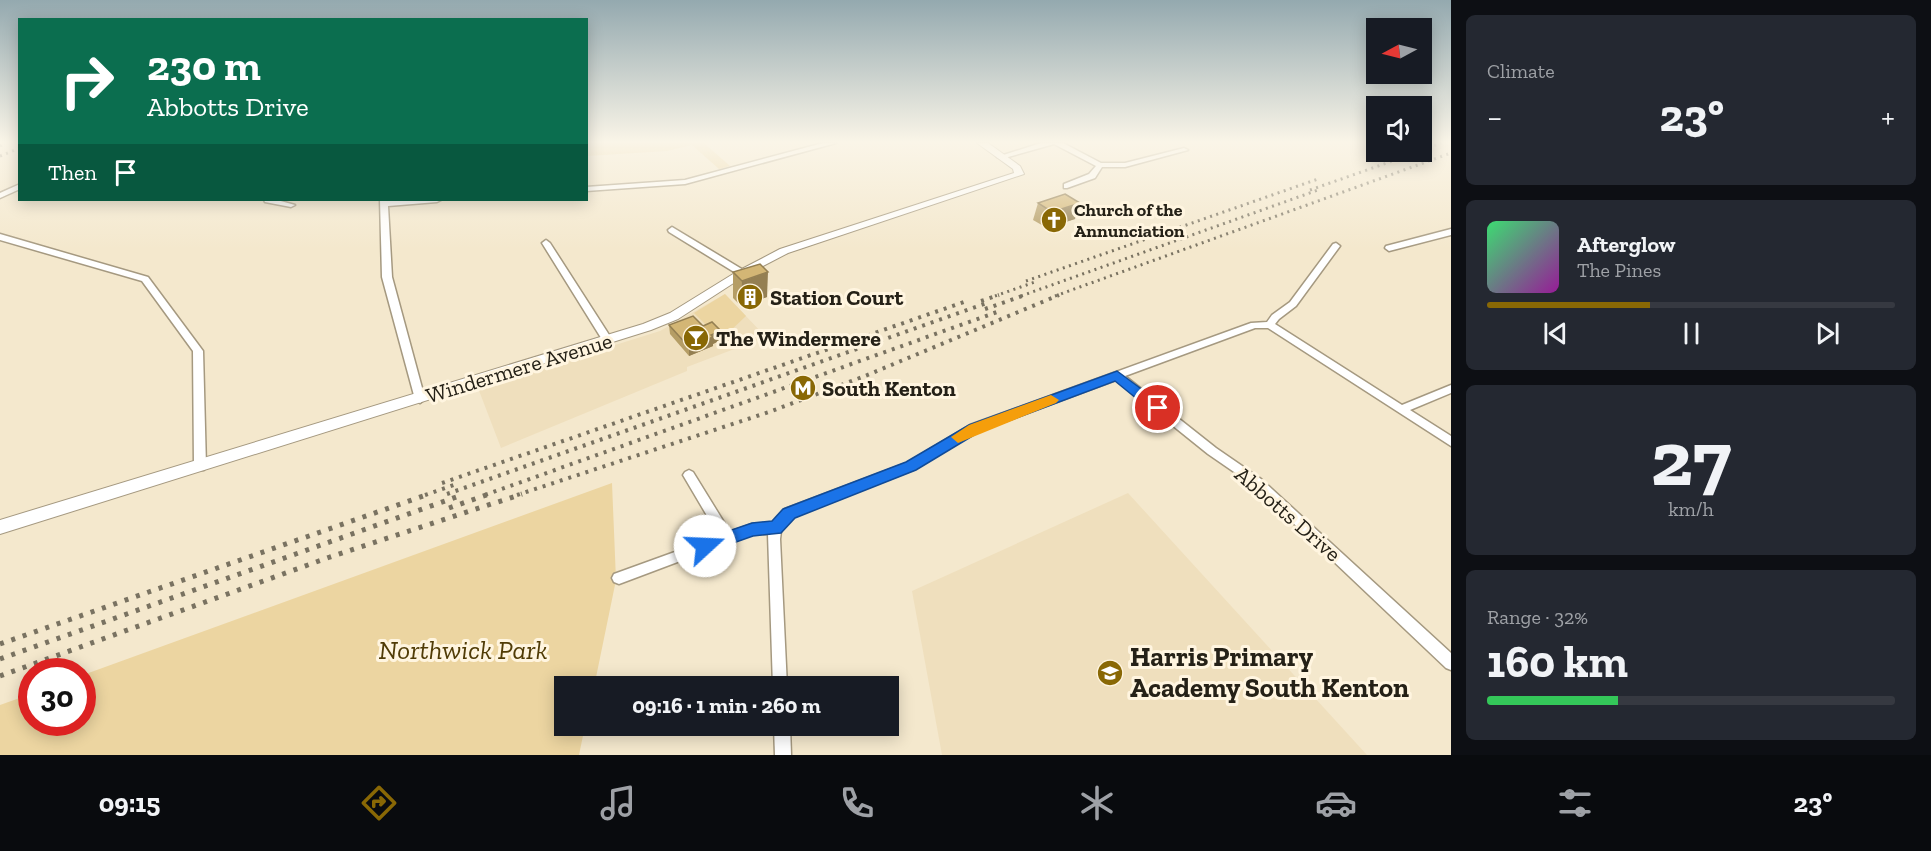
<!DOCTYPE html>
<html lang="en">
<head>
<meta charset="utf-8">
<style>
	body { margin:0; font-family:"Zilla Slab",serif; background:#242831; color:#f1f3f6; height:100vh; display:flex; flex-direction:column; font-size:22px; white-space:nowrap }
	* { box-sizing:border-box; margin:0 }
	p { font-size:20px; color:#9ea1a6 }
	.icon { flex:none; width:33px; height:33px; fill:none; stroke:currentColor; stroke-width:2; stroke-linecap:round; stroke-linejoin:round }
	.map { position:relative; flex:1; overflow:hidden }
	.sheet { display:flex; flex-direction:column; gap:15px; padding:15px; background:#0d0f14; width:480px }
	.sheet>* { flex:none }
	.hud { position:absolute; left:18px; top:18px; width:570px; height:183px; border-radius:0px; box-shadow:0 3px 15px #0003; background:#0b6e4f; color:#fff; overflow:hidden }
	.needle { width:39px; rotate:263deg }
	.controls { position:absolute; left:1366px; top:18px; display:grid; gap:12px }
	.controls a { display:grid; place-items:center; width:66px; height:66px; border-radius:0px; background:#171b24; box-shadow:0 3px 15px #0003; font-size:30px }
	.speed { position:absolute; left:18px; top:658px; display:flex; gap:12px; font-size:30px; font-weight:700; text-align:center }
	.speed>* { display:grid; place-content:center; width:78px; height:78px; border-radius:50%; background:#171b24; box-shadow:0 3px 15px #0003; line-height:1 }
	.speed .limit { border:9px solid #d22; background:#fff; color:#111 }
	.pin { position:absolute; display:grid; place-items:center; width:51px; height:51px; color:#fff; margin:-26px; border:3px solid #fff; border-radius:50%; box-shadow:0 2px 6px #0007 }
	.me { position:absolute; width:66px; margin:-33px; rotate:70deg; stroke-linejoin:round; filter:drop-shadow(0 0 4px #0008) }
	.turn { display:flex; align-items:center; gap:21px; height:126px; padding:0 30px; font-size:27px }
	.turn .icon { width:78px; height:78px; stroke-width:2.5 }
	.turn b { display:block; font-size:42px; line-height:51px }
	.then { display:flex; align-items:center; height:57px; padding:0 30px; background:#0003; gap:12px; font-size:22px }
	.big { font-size:45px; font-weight:800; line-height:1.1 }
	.sheet .tile { flex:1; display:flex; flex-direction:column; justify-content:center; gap:9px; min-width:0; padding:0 21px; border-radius:9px; background:#242831 }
	.sheet .dial { align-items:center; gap:0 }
	.dial b { font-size:78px; line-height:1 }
	.song { display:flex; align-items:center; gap:18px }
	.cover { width:72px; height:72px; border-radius:9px; background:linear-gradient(135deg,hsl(140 70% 55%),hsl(300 70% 35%)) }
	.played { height:6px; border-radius:3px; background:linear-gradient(90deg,#896805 40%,#363941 40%) }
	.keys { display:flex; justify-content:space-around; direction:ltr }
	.heat { display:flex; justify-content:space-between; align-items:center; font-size:33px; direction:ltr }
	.charge { height:9px; border-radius:4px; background:linear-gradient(90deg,#34c759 32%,#363941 0) }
	.trip { position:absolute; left:554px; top:676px; width:345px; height:60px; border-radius:0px; background:#171b24; box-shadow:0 3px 15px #0003; font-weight:800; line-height:60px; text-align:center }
	.tabs { display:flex; height:96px; justify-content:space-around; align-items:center; background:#090b0e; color:#9ea1a6 }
	.tabs .icon { width:42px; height:42px }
	.tabs .on { color:#896805 }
	.tabs b { font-size:27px; color:#f1f3f6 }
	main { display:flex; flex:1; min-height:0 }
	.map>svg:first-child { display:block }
</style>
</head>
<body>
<main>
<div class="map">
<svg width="1451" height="755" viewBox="0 0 1451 755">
	<rect width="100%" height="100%" fill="#f4e8cd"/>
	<g fill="#efdfbd">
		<path d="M1422,143L1451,145L1393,166L1371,157L1388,152H1422Z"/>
		<path d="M725,294L766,337L687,367V371L501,448L478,388L660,331Z"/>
		<path d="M1128,493L1367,755H942L912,591Z"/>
	</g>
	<g fill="#ecd5a1">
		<path d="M587,143H704L730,166L719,169L692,145L667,151L587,156Z"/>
		<path d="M725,294L746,316L727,334L710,329L694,313Z"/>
		<path d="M612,483L616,580L594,687H564V726H585L579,755H0V705L31,694L32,723H82L83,675Z"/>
	</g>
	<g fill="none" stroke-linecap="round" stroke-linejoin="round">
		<g stroke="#a59980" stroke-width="3">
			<g id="minor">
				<path d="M823,143H836L685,184L586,191V187L685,180Z"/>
				<path d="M1041,143H1063L1101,163H1125L1184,148L1188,150L1125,167H1102L1095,178L1067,188H1064V184L1089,174L1096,166L1054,144L1001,159L997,157Z"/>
				<path d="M20,184V189L0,198V193Z"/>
				<path d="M264,200H277L295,205L291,207L265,202Z"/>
				<path d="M380,200H441L437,202L388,206L392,277L425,399L420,403L415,399L382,277Z"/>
				<path d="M672,227L745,271L746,273L742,276L739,275L669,232L668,230Z"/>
				<path d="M1451,229V235L1389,251L1385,248L1386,246Z"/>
				<path d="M0,234L148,277L203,351L206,467L204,470H196L194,467L193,351L142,281L0,240Z"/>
				<path d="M546,240L550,243L613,341L612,343H604L603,341L542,243Z"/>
				<path d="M1336,243L1340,246L1296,306L1279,319L1275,324L1402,405L1451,385V393L1410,410L1451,436V446L1268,328H1255L1125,376L1216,448L1261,479L1451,653V670L1446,668L1253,485L1208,454L1116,380L978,431L915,469L793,517L781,531L780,539L787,687H773L768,534H752L619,584L614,582L612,578L614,574L719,536L683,475L685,472L689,470L693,472L730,532L752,524H772L785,509L907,463L970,425L1251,323L1267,322L1272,315L1290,302L1333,244Z"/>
				<path d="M774,726H790L791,755H775Z"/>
			</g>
		</g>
		<g stroke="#a59980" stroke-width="2">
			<path id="tertiary" d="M977,143H988L1020,166L1024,174L788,253L746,275L678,319L651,330L0,534V520L643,324L670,313L738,271L780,249L1014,173L1013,169Z"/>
		</g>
		<use href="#minor" fill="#fff" fill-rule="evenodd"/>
		<use href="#tertiary" fill="#fff" fill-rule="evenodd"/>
		<g stroke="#797261" stroke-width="3" stroke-dasharray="2 4.5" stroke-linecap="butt">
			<path d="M0,146L5,143"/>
			<path d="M1422,150L1441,143"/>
			<path d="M0,156L20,148"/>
			<path d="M1310,190L1418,152"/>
			<path d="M1026,281L1318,179"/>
			<path d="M995,296L1035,282"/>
			<path d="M1021,296L1318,190"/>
			<path d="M1055,296L1451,153"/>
		</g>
		<g stroke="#797261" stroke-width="4" stroke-dasharray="3 6" stroke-linecap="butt">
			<path d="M981,301L999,295"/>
			<path d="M985,309L1025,295"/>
			<path d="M442,483L964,302"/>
			<path d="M447,494L990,302"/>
			<path d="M425,495L454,485"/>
			<path d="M485,495L997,312"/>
			<path d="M517,495L769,412L865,376L1059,295"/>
		</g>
		<g stroke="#797261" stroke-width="5" stroke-dasharray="4 8" stroke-linecap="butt">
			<path d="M449,508L489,494"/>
			<path d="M0,644L429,494"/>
			<path d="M0,659L459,496"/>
			<path d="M0,676L330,557L522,494"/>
		</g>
	</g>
	<g fill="#b59d65">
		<path d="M1038,203L1075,219L1047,228L1033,220Z"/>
		<path d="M733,272L767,297L741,306L733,298Z"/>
		<path d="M669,325L721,340L713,344V346L689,356L670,334Z"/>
	</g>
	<g fill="#947f52">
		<path d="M1080,203L1075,219L1047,228L1052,212Z"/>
		<path d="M768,272L767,297L741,306L742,281Z"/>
		<path d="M721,331V340L713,344V346L689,356V347Z"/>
	</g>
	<g fill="#d3b675" stroke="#947f52" stroke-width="1.5">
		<path d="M1065,194L1080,203L1052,212L1038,203Z"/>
		<path d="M760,264L768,272L742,281L733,272Z"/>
		<path d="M693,316L703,326L712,322L721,331L711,335L713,337L689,347L669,325Z"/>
	</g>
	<linearGradient id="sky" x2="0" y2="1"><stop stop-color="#94a9af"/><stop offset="0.57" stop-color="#faf5e8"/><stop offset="1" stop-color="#faf5e8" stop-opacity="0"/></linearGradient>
	<rect width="1451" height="249" fill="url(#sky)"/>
	<path fill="#1a73e8" stroke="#114b97" stroke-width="1.5" d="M1117,371L1163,405V412H1153L1115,381L979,432L916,470L795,518L781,533L753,536L705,553L699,551L697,546L699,541L752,523L772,521L783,509L906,462L969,425Z"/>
	<path fill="#f59e0b" d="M1051,395L1059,400L1056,403L958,443L951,437L969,425Z"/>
	<defs>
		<g id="church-disc" transform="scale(1.35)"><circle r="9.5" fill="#896805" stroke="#fff5e0"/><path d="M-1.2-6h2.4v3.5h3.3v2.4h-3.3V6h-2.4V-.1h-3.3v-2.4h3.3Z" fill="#fff"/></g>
		<g id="building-disc" transform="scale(1.35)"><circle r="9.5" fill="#896805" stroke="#fff5e0"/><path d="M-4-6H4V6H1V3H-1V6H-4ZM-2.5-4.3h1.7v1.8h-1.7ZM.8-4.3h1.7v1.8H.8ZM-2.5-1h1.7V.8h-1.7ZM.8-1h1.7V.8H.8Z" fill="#fff"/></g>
		<g id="bar-disc" transform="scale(1.35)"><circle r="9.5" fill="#896805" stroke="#fff5e0"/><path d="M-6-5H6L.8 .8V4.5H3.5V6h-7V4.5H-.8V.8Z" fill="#fff"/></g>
		<g id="metro-disc" transform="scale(1.35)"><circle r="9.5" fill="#896805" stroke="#fff5e0"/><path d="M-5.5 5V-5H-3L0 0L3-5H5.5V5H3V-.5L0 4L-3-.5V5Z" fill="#fff"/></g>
		<g id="school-disc" transform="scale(1.35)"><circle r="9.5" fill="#896805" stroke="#fff5e0"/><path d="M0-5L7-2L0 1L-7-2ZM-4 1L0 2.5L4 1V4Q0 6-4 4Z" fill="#fff"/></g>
	</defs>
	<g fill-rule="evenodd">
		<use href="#church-disc" x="1054" y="220"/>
		<use href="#building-disc" x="750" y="297"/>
		<use href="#bar-disc" x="696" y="338"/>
		<use href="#metro-disc" x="803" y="388"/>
		<use href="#school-disc" x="1110" y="673"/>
	</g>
	<g text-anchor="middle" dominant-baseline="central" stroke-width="6" stroke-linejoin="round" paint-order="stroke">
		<g font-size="18" font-weight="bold" fill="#252117" stroke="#fff5e0" text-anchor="start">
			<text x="1074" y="210">Church of the<tspan x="1074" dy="21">Annunciation</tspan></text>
		</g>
		<g font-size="22" font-weight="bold" fill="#252117" stroke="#fff5e0" text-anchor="start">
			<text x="770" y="297">Station Court</text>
			<text x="716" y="338">The Windermere</text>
			<text x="822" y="388">South Kenton</text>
		</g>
		<g font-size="22" fill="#252117" stroke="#fff5e0">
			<text transform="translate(519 368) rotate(-17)">Windermere Avenue</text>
			<text transform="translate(1288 514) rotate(41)">Abbotts Drive</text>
		</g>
		<g font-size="27" font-style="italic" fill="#513c06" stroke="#fff5e0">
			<text x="463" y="650">Northwick Park</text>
		</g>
		<g font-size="27" font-weight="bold" fill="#252117" stroke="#fff5e0" text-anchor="start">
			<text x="1130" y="657">Harris Primary<tspan x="1130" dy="31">Academy South Kenton</tspan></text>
		</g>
	</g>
</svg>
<div class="controls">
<a><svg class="needle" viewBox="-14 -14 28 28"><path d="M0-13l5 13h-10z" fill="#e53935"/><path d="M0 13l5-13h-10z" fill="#9ea1a6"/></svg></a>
<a><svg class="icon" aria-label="sound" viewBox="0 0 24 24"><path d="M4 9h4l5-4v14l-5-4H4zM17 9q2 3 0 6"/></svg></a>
</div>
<div class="speed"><div class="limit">30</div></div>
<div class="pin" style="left:1158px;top:408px;background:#d93025"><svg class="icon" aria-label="arrive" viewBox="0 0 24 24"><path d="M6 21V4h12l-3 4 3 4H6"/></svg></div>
<svg class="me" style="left:705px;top:546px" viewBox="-20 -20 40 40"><circle r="19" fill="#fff"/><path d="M0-13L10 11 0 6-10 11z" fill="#1a73e8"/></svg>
<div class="trip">09:16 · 1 min · 260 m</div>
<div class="hud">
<div class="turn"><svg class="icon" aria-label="right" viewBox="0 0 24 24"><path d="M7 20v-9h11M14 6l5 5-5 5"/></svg><div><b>230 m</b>Abbotts Drive</div></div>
<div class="then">Then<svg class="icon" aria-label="arrive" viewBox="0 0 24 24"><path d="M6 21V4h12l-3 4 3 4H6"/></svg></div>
</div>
</div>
<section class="sheet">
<div class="tile"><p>Climate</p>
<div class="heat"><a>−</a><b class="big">23°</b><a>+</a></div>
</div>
<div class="tile">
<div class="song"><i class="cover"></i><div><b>Afterglow</b><p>The Pines</p></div></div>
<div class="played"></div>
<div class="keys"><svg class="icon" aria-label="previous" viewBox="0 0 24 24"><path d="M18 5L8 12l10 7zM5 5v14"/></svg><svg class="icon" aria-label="pause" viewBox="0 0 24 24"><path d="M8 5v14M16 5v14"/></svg><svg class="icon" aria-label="next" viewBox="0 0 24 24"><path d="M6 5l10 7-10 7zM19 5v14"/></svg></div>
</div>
<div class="tile dial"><b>27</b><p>km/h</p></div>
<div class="tile"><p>Range · 32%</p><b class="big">160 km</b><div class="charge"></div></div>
</section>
</main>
<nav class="tabs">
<b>09:15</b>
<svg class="icon on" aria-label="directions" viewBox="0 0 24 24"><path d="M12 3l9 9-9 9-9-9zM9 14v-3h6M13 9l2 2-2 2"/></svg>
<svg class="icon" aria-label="music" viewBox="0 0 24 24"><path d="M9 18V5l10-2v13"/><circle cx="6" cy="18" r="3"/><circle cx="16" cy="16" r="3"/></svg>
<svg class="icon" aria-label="phone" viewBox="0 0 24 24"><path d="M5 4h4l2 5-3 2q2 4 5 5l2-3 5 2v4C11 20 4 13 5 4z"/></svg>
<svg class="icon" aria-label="climate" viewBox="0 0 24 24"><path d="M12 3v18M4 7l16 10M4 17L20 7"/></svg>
<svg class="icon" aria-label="car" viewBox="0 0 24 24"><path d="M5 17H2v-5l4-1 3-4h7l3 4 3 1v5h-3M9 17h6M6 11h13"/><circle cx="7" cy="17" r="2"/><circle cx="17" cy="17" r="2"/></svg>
<svg class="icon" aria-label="filters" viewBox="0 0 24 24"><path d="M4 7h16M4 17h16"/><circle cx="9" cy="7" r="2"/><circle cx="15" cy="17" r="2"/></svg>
<b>23°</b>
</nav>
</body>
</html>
